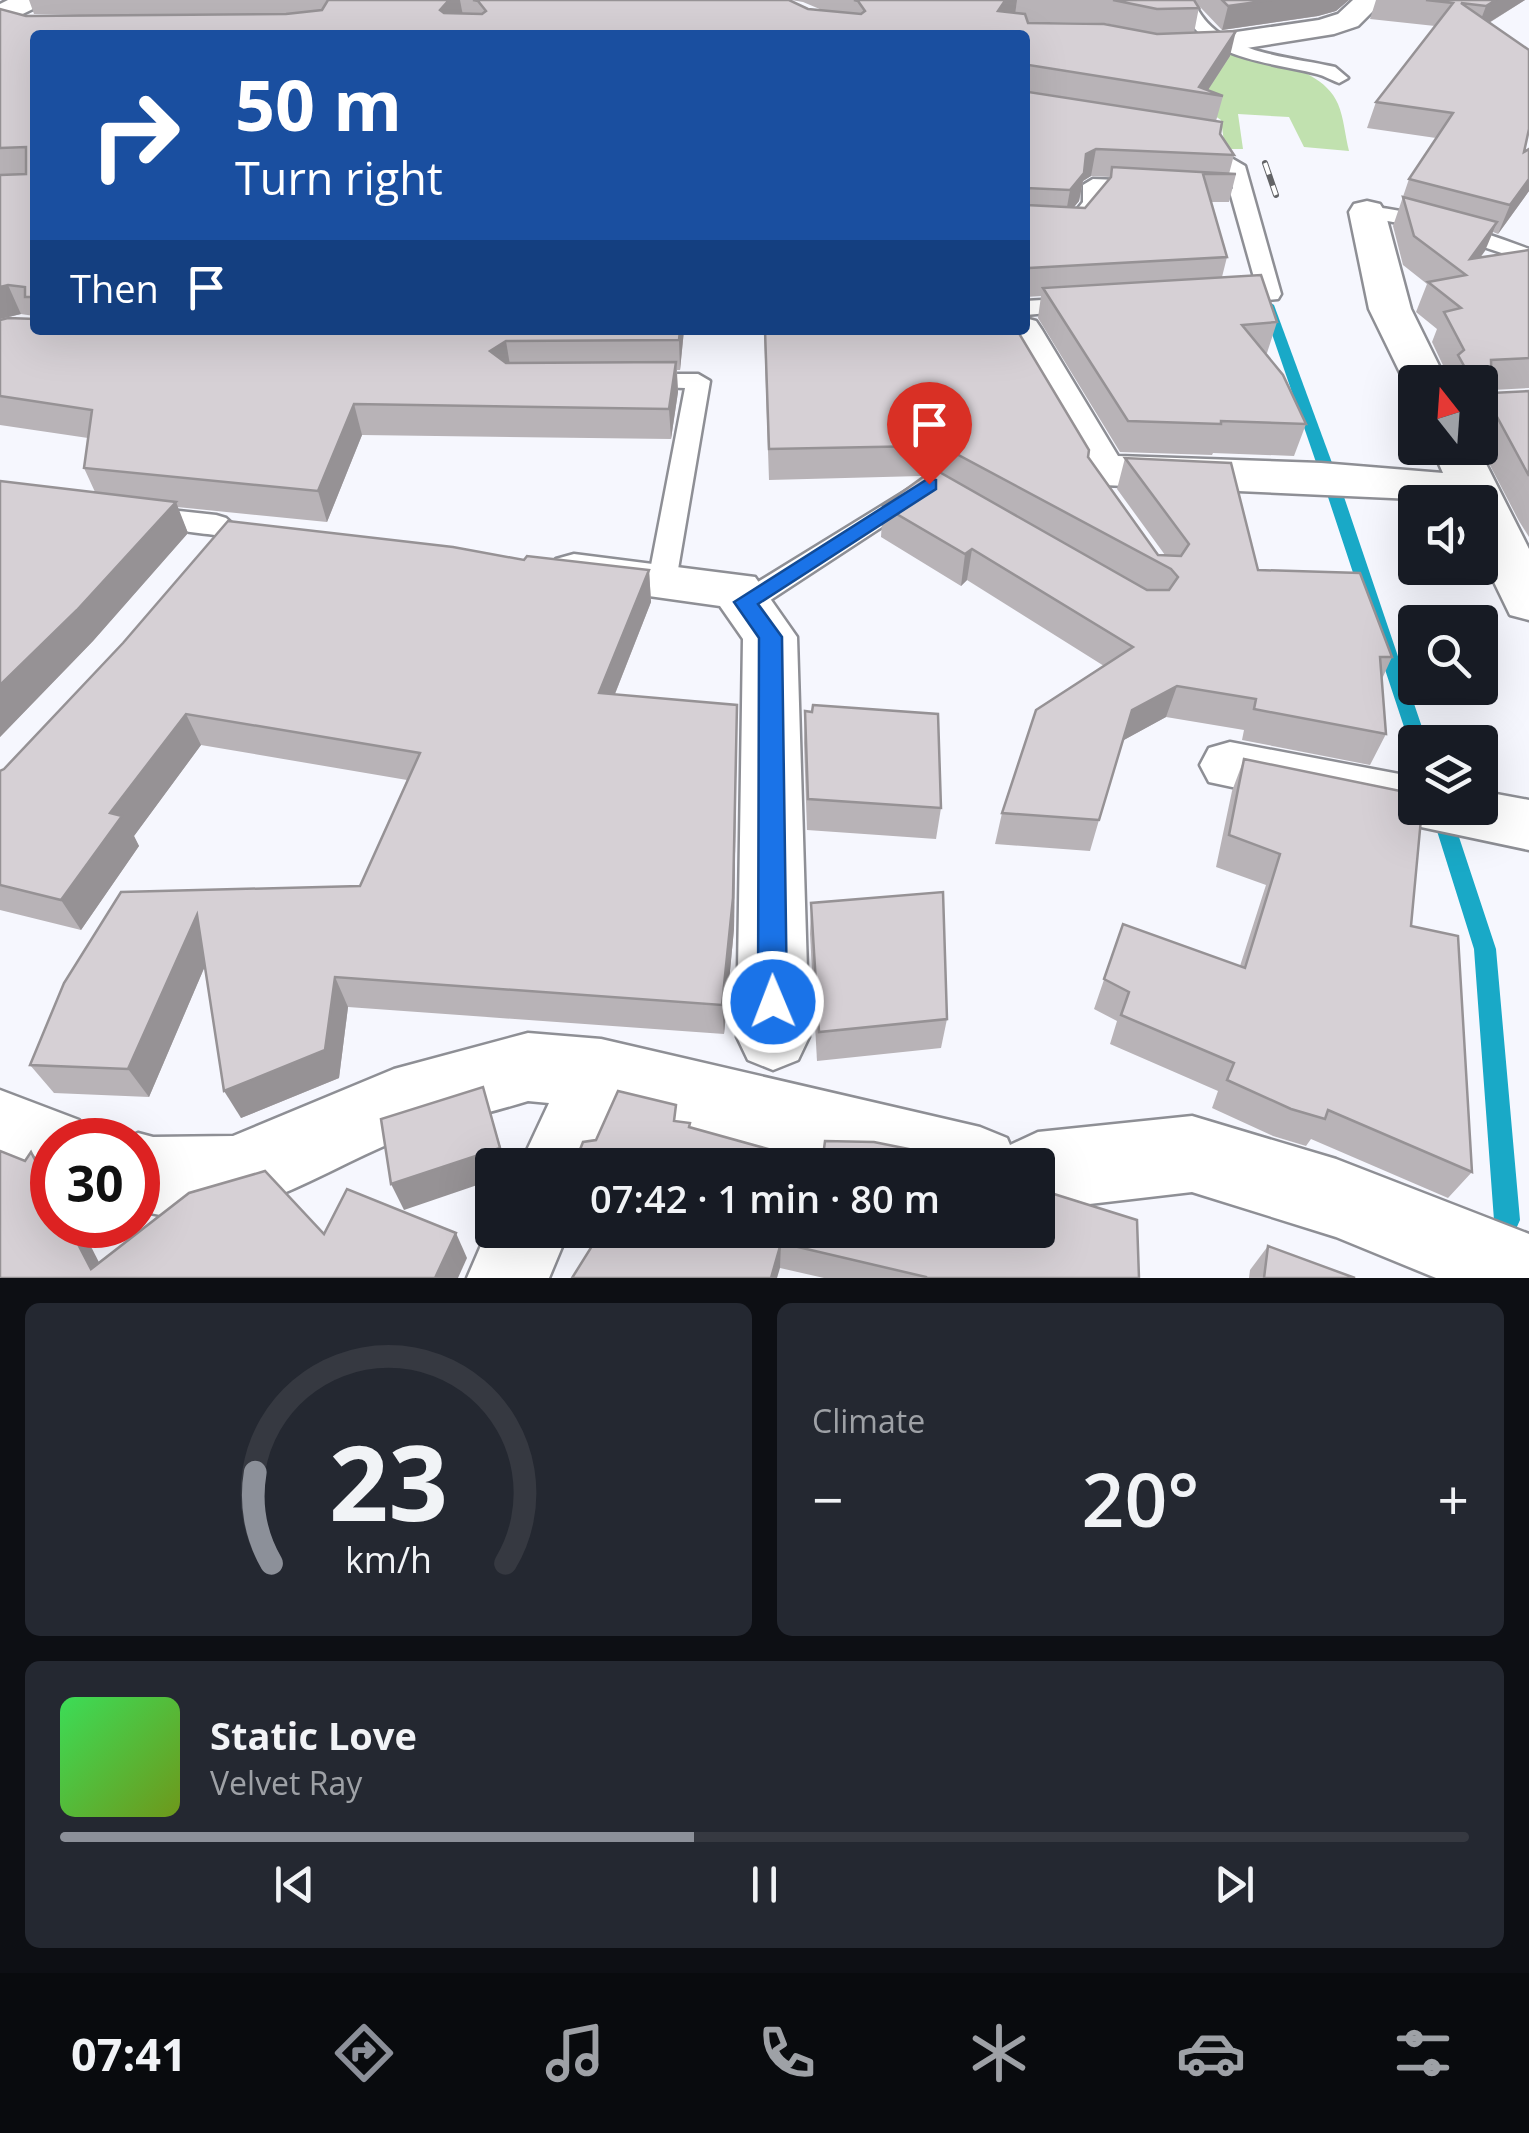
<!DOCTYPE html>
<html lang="en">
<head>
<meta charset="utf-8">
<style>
	body { margin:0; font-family:"Open Sans",sans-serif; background:#242831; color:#f1f3f6; height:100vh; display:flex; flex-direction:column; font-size:38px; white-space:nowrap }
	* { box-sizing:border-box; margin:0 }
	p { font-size:32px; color:#9ea1a6 }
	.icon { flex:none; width:55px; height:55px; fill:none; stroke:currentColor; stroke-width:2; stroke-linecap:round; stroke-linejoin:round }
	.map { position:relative; height:1278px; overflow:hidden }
	.drawer { display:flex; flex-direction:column; gap:25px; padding:25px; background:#0d0f14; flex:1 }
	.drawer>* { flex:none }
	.top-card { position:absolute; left:30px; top:30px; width:1000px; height:305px; border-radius:10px; box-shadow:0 10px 40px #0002; background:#1a4fa0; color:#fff; overflow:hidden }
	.needle { width:65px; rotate:343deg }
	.controls { position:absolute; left:1398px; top:365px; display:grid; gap:20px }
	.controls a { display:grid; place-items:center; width:100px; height:100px; border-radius:10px; background:#171b24; box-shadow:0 10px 40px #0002; font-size:50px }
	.speed { position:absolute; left:30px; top:1118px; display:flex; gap:20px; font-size:50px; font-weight:700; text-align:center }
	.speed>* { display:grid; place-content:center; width:130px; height:130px; border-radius:50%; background:#171b24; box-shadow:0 10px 40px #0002; line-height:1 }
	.speed .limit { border:15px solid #d22; background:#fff; color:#111 }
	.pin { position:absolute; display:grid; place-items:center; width:85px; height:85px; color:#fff; margin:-102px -42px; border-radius:50% 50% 50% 0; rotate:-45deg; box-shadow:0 0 10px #0007 }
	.pin .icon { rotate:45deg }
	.me { position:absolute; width:110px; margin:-55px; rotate:359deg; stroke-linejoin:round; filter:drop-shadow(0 0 8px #0008) }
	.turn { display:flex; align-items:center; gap:35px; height:210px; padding:0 40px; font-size:45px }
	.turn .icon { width:130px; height:130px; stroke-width:2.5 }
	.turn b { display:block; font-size:70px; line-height:85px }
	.then { display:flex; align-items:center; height:95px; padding:0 40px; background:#0003; gap:20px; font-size:38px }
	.big { font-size:75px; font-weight:600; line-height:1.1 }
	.drawer .card { flex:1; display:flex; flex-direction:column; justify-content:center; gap:15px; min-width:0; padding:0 35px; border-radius:15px; background:#242831 }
	.drawer .dial { align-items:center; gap:0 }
	.dial svg { height:260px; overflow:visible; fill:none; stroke:#363941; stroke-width:7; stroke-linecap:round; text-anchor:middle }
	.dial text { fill:#f1f3f6; stroke:none }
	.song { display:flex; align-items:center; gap:30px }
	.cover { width:120px; height:120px; border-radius:15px; background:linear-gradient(135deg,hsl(130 70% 55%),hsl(80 70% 35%)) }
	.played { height:10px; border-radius:5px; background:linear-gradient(90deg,#8c9099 45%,#363941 45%) }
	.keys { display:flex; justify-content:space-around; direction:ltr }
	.heat { display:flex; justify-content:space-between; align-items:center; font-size:55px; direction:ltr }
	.drawer .tiles { flex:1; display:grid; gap:25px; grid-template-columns:1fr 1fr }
	.card:last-child { grid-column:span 2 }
	.trip { position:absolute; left:475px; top:1148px; width:580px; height:100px; border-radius:10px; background:#171b24; box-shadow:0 10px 40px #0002; font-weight:600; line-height:100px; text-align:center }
	.tabs { display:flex; height:160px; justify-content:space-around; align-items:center; background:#090b0e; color:#9ea1a6 }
	.tabs .icon { width:70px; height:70px }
	.tabs .on { color:#8c9099 }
	.tabs b { font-size:45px; color:#f1f3f6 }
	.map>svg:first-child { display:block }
</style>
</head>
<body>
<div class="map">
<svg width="1529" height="1278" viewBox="0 0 1529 1278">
	<rect width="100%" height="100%" fill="#f6f7fe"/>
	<path fill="#c1e1af" d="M1219,49C1256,60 1321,64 1338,104C1344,118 1345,136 1349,151L1304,147L1289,117L1238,114L1243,149H1225L1221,120L1188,98Z"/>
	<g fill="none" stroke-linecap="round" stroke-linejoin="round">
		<g fill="#19a9c7" fill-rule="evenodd">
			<path d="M1268,301L1274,305L1335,471L1332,474H1322L1319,471L1262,305Z"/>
			<path d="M1333,483L1341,488L1427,742H1415V748L1409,742L1325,488Z"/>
			<path d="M1447,823L1454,825L1457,831L1496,949L1520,1220L1516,1229L1507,1233L1498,1229L1494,1220L1474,949L1437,831L1440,825Z"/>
		</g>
		<g stroke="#8e8f95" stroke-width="5">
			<g id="lane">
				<path d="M1188,10H1198C1224,55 1289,56 1335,67L1348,78L1339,83C1331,80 1325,76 1317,74C1273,62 1207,61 1185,13Z"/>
				<path d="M1226,155L1245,166L1281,294L1278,299L1228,304L1217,297L1228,290L1257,288L1230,192L1233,188L1226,169L1217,161Z"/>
				<path d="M1093,179L1143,181L1153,187L1143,193L1103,191V202L1080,232L1025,231V219L1067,222L1083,202V185Z"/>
				<path d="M1367,206C1423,212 1476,229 1529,249V262L1426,228L1360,216V208Z"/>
				<path d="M1077,298L1085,300L1088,305L1085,310L1025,315V301Z"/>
				<path d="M639,374H698L710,381L676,581L672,588H652L648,581L685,388L631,386L627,381Z"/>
				<path d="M914,486L923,488L927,494L923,500L755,610H735L730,603L735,596Z"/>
				<path d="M142,507L216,515L226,518L239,530L235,536C228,538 145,526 132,522L128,516L132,510Z"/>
			</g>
		</g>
		<g stroke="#8e8f95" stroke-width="5">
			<g id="street">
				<path d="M8,0H43L39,6L0,25V4Z"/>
				<path d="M1353,0H1384L1358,26L1334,34L1209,54L1152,55L1100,45L1025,44V35H999L1004,29L1014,26L1104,27L1152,37L1209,36L1319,20L1338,14Z"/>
				<path d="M1367,201L1380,204L1385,212L1411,309L1447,382H1415V393L1409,391L1369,309L1349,212L1354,204Z"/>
				<path d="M1025,318L1036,321L1042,330L1118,456L1321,463L1443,473L1432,448H1478L1529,549V620L1510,615L1480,553V502L1103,485L1086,480L1000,330H1025Z"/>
				<path d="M574,554L755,577L797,637L809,1037L798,1060L773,1070L748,1060L737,1037L743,639L720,606L556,583L548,571L556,559Z"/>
				<path d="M1230,742L1415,777V808H1480V791L1529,800V850L1209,782L1200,765L1209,748Z"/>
				<path d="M528,1033L601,1039L980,1127L1007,1138L1010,1145L1038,1132L1192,1116L1336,1159L1529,1234V1278H1436L1336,1237L1192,1192L1038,1210V1165H826L621,1114L598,1165H520L549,1103L528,1101C486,1114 442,1123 401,1139C317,1172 232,1238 138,1210V1140H122L138,1133L153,1137L233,1136L394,1069Z"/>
				<path d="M0,1090L79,1120L87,1140H52V1184L0,1164Z"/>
				<path d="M492,1220V1230H569L549,1278H467Z"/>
			</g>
		</g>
		<use href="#lane" fill="#fff" fill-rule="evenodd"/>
		<use href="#street" fill="#fff" fill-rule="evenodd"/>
		<g stroke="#636467" stroke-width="6">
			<path id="rail" d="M1265,163L1276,195"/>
		</g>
		<use href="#rail" stroke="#fff" stroke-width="4" stroke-dasharray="12" stroke-linecap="butt"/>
	</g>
	<g fill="#b8b3b7" fill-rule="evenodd">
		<path d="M29,0H789L808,9L822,10L803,2L791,0H1349L1336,11L1318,16L1222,30L1201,8L1199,7L1194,33L1230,56L1208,90L1223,96L1216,121L1220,134L1234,155L1229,174H1236L1229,202H1211L1227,257L1222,277L1277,322L1267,353H1265L1306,424L1294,456L1213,453L1212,455L1120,452L1038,318L1041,296L1026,297L1025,303V35H35V318L34,316L21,314L0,319V9L26,16H125L34,14ZM1028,22L1104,23L1140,31ZM1091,176L1110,177L1085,208L1074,207L1079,201L1083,181Z"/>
		<path d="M1376,0H1525L1489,23L1524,152L1529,149V191L1498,234L1493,232L1480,257L1529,250V388L1492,390V393L1529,391V537L1519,521L1480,446V382H1446L1448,376L1432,342L1437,329L1416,312L1427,284L1403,265L1393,226L1409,179L1436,138L1367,128L1376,102L1435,26L1370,19Z"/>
		<path d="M0,320L35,330H684L680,370H677L678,392L671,439L362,435L327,522L177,507L188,533L93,641L0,737V481L95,492L84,468L88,438L0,425Z"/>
		<path d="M764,330H1017L1088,457L1158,555H1165L1117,489L1125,458L1258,570L1392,657L1382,679L1386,734L1370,765L1242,740L1244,730L1166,717L1122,741L1090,851L995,844L1002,813L1104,666L967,580L961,586L881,537L883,506L929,473L921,476L769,480Z"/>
		<path d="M524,560L649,570L651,602L615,694L737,705L734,929L724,1034L348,1007L339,1078L241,1118L205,966L149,1097L54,1093L30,1065L64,983L360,886L407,780L201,745L134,836L139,846L81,930L0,910V771Z"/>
		<path d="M805,711L941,808L936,839L807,830L804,743Z"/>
		<path d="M1244,759L1411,926L1472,1172L1448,1198L1311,1139L1306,1146L1273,1136L1212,1108L1218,1091L1110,1044L1117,1021L1094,1009L1123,924L1240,966L1266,885L1216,867L1232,791Z"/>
		<path d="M811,903L947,1019L941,1048L817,1061L810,934Z"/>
		<path d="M576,1230H1038L1139,1278H824L780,1268L597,1238Z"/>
		<path d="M1268,1246L1355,1278H1249L1250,1270Z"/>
	</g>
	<g fill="#969295">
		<path d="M448,0H460L464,21L452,24L440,10Z"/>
		<path d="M1012,0H1017L1014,22L998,11L1004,2Z"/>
		<path d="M1271,0H1349L1336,11L1318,16L1222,30L1228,6Z"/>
		<path d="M1496,0H1525L1477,30L1486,6Z"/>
		<path d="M1236,31L1230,56L1206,93L1199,87Z"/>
		<path d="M1096,149L1091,176L1083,181L1079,201L1065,218L1070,190L1086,154Z"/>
		<path d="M1529,179V191L1498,234L1510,205Z"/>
		<path d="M1497,222L1485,251L1464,280L1470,259Z"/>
		<path d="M8,285L21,314L0,319V287Z"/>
		<path d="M680,330H684L680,370L679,340Z"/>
		<path d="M506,341L511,371L490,351Z"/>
		<path d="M676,362L678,392L671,439L669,409Z"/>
		<path d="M354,404L362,435L327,522L318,491Z"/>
		<path d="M930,442L927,473L921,476L925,446Z"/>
		<path d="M176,502L188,533L93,641L0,737V685Z"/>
		<path d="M972,549L967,580L961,586L965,554Z"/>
		<path d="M649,570L651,602L603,724L599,693Z"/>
		<path d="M1177,686L1166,717L1122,741L1132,710Z"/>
		<path d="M737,705L734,929L724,1034L722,1005Z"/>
		<path d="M186,714L201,745L134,836L139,846L81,930L61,900L110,813Z"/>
		<path d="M197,915L214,945L149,1097L128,1069Z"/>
		<path d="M335,977L348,1007L339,1078L241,1118L224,1091Z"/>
		<path d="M483,1087L506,1165H492V1180L404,1210L391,1184Z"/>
		<path d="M31,1152L52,1175V1194Z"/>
		<path d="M68,1225H80L107,1278L91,1269Z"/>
		<path d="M456,1233L467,1258L458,1278H435Z"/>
		<path d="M781,1243L780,1268L777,1278H771Z"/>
	</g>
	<g fill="#d6d0d5" stroke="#969295" stroke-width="2.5">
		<path d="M328,0H449L440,10L444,13L482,14L486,11L478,1L473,0H789L808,9L861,14L865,11L858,1L854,0H1012L1004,2L998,11L1025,14L1028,23L1104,24L1157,34L1236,31L1199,87L1223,96L1029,65L1025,68V35H35V297H25V287L8,285L0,287V175L26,174V147L0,148V9L26,16L286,14L322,10Z"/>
		<path d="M1113,0H1194L1199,8L1157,9Z"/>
		<path d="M1222,0H1271L1228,6Z"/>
		<path d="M1426,0H1496L1486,6L1461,3L1529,50V129L1524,152L1529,149V179L1510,205L1409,179L1453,113L1376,102L1453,3Z"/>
		<path d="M1025,70L1028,92L1222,122L1220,134L1234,155L1096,149L1086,154L1084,173L1070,190L1027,188V205L1085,208L1111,177L1112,167L1236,174H1203L1227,257L1029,268L1026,272L1025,297Z"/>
		<path d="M1403,197L1497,222L1470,259L1529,250V358L1491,360L1492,393L1529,391V476L1496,415L1490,413L1480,395V382H1473L1458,355L1464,350L1444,312L1461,308L1428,282L1466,275L1414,236Z"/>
		<path d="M1261,275L1277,322L1242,325L1283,375L1306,424L1221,421V424L1128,421L1043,288Z"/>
		<path d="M8,318L35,319V330H680L679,340L506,341L490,351L506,363L676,362L669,409L354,404L318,491L84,468L92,410L0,396V320Z"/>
		<path d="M765,330H1017L1089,450L1088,457L1158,555L1181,556L1189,544L1125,458L1231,463L1258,570L1360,573L1392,657H1380L1386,734L1254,709L1256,699L1177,686L1132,710L1099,820L1002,813L1036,710L1133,647L972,549L965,554L883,506L934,469L1147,590H1169L1178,577L1171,569L953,452L963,445L930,442L925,446L769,449Z"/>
		<path d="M0,481L176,502L77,610L0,685Z"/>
		<path d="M228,521L453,547L524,560L527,556L649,570L599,693L737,705L733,898L722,1005L335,977L325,1050L224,1091L197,915L128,1069L30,1065L64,983L121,892L360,886L420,753L186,714L110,813L122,816L61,900L0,885V771L4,769L123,643Z"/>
		<path d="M813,705L938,714L941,808L808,799L805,711L812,712Z"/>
		<path d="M1244,759L1415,794V808H1422L1411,926L1458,936L1472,1172L1328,1110L1325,1119L1291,1109L1227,1080L1234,1063L1121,1015L1129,992L1104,979L1123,924L1245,968L1280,854L1229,835Z"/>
		<path d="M943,892L947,1019L819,1032L811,903Z"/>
		<path d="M483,1087L500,1148L391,1184L381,1119Z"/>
		<path d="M618,1091L676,1105L674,1121L690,1123L689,1127L822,1164L825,1141L874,1142L988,1165H574L583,1142L596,1140Z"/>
		<path d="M0,1151L25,1161L31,1152L52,1194V1225H68L91,1269L189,1193L265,1171L324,1234L347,1189L456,1233L435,1278H0Z"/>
		<path d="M1038,1189L1137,1220L1139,1278H926V1277L781,1243L771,1278H572L602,1230H1038Z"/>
		<path d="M1268,1246L1355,1278H1264Z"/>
	</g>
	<path fill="#1a73e8" stroke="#114b97" stroke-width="2.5" d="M929,478L936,480V489L758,604L782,637L787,1002L783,1012L773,1016L762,1012L758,1002L759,638L734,602Z"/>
</svg>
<div class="controls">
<a><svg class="needle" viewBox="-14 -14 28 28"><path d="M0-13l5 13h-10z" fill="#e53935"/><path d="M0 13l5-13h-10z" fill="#9ea1a6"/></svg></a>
<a><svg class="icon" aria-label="sound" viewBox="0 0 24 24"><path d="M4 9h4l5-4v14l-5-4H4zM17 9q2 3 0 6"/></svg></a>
<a><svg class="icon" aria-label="search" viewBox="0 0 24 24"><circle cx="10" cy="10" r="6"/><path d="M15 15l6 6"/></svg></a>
<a><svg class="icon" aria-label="layers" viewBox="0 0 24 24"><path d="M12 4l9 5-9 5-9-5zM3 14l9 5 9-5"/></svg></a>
</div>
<div class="speed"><div class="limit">30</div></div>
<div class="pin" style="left:929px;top:484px;background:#d93025"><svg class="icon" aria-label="arrive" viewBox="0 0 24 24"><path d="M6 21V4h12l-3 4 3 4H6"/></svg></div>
<svg class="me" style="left:773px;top:1002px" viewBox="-20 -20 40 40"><circle r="17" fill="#1a73e8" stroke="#fff" stroke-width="3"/><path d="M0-11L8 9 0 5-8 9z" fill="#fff"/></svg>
<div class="trip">07:42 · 1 min · 80 m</div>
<div class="top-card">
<div class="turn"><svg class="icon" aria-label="right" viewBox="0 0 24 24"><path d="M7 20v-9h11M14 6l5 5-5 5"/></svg><div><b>50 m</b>Turn right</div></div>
<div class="then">Then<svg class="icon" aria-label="arrive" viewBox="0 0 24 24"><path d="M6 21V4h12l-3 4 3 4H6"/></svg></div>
</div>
</div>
<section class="drawer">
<div class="tiles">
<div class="card dial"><svg viewBox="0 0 100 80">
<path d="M14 69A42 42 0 1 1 86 69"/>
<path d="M14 69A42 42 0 0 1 9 41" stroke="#8c9099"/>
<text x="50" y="56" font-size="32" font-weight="700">23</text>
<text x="50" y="72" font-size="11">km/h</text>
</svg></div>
<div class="card"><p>Climate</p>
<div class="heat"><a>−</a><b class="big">20°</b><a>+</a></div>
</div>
<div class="card">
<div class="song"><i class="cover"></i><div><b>Static Love</b><p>Velvet Ray</p></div></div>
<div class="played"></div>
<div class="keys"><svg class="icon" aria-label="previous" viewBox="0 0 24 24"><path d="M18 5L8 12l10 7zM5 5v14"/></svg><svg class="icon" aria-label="pause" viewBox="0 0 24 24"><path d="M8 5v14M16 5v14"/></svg><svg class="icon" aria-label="next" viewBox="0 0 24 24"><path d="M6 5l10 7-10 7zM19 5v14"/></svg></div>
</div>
</div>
</section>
<nav class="tabs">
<b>07:41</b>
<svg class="icon on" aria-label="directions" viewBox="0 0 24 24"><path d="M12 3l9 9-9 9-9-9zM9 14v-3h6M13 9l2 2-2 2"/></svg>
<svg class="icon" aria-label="music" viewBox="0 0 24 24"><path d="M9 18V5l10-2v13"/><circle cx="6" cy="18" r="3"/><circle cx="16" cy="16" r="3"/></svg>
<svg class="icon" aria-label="phone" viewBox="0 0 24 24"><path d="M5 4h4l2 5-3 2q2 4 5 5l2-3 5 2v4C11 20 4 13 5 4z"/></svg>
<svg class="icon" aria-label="climate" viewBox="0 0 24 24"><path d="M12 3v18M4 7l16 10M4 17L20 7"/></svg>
<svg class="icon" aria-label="car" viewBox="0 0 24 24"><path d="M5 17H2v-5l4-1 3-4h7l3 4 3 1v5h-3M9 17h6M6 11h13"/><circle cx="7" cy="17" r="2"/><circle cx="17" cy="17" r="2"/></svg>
<svg class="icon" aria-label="filters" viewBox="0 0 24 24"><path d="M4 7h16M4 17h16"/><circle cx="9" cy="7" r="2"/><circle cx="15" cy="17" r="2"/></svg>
</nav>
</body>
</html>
